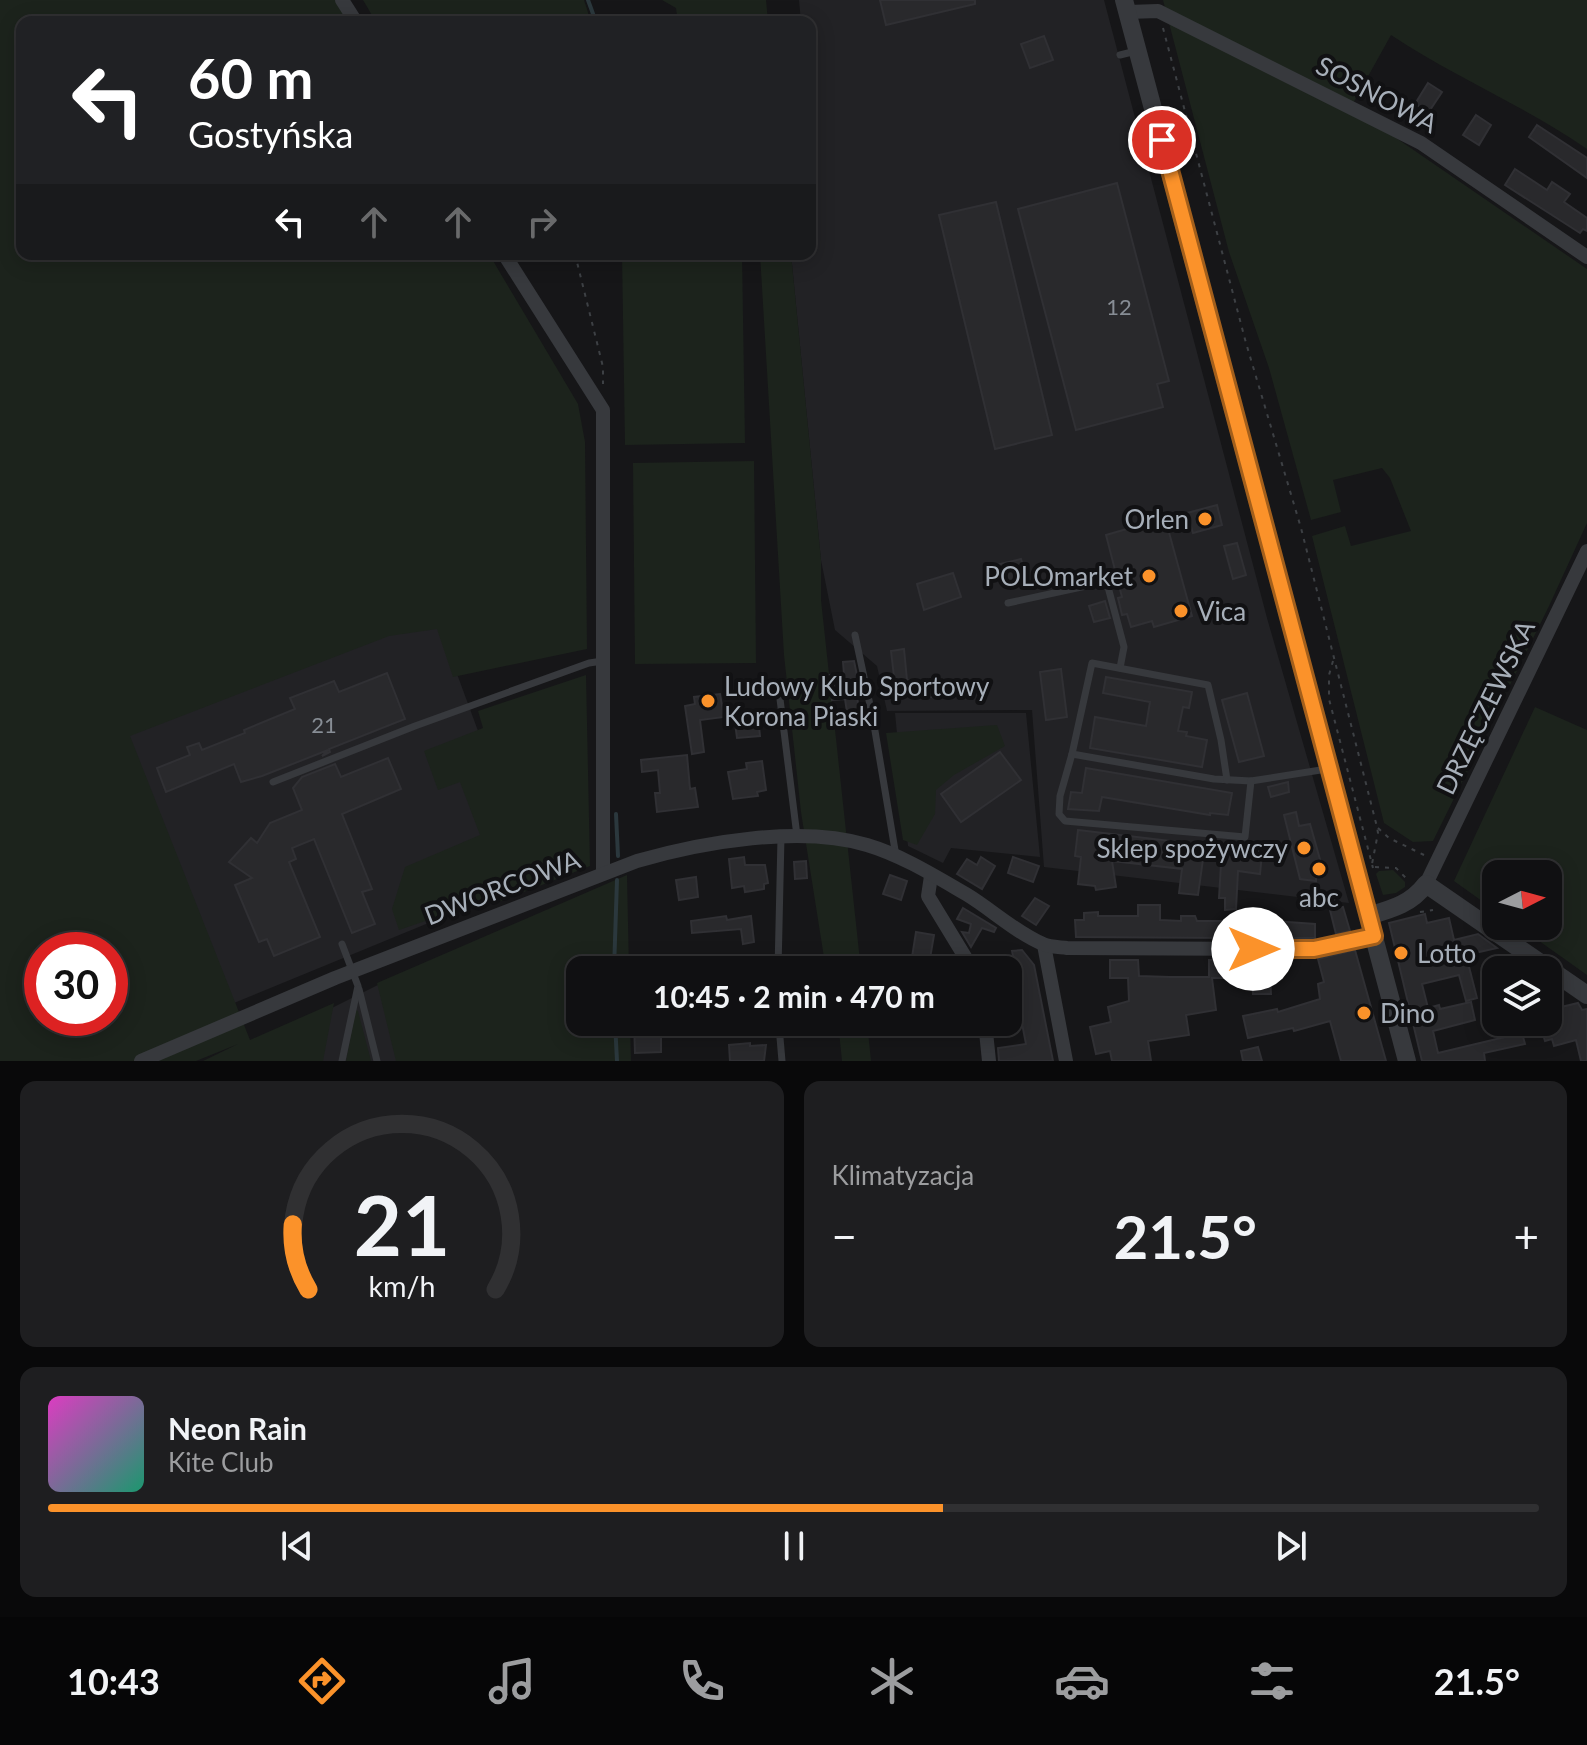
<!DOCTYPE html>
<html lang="pl">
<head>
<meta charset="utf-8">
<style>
	body { margin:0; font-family:Lato,sans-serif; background:#1e1e20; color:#f1f3f6; height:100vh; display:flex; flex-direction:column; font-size:30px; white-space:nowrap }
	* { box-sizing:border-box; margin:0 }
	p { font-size:26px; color:#9c9d9f }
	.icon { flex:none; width:44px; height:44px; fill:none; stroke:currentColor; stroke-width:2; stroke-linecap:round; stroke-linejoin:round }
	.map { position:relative; height:1061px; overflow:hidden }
	.sheet { display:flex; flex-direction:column; gap:20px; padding:20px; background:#09090a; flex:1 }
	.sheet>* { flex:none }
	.top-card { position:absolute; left:16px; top:16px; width:800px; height:244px; border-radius:16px; box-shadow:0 4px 20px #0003,0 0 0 2px #303032; background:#202124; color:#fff; overflow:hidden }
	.needle { width:52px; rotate:84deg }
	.fabs { position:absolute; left:1482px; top:860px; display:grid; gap:16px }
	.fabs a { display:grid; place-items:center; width:80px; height:80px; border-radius:16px; background:#101012; box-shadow:0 4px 20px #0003,0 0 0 2px #303032; font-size:40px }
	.speed { position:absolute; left:24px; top:932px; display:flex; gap:16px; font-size:40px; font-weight:700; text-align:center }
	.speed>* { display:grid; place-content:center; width:104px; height:104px; border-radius:50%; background:#101012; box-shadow:0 4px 20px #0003,0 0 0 2px #303032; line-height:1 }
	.speed .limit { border:12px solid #d22; background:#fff; color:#111 }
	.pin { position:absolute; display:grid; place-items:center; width:68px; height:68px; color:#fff; margin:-34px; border:4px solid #fff; border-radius:50%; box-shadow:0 2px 8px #0007 }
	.me { position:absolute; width:88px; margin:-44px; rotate:90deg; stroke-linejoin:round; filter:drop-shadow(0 0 6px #0008) }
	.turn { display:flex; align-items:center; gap:28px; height:168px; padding:0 40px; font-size:36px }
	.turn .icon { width:104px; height:104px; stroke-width:2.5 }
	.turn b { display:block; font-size:56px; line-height:68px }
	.lanes { display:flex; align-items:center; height:76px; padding:0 40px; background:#0003; justify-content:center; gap:40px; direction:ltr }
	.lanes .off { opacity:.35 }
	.big { font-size:60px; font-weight:700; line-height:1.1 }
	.sheet .tile { flex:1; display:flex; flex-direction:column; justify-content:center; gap:12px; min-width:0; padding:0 28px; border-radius:16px; background:#1e1e20 }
	.sheet .dial { align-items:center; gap:0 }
	.dial svg { height:208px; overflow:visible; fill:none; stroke:#303032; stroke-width:7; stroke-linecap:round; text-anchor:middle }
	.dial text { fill:#f1f3f6; stroke:none }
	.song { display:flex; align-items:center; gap:24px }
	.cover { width:96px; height:96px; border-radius:12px; background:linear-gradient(135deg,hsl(310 70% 55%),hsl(160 70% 35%)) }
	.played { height:8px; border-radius:4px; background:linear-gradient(90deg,#fb922a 60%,#303032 60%) }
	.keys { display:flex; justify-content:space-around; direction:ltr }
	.heat { display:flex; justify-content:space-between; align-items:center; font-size:44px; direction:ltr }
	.sheet .tiles { flex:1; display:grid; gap:20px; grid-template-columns:1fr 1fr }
	.tile:last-child { grid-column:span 2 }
	.trip { position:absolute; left:566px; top:956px; width:456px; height:80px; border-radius:16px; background:#101012; box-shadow:0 4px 20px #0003,0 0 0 2px #303032; font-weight:700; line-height:80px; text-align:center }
	.tab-bar { display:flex; height:128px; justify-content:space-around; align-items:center; background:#060607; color:#9c9d9f }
	.tab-bar .icon { width:56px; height:56px }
	.tab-bar .active { color:#fb922a }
	.tab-bar b { font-size:36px; color:#f1f3f6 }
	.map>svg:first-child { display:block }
</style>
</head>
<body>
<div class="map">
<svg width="1587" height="1061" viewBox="0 0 1587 1061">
	<rect width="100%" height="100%" fill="#161618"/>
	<g fill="#222225">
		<path d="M799,0H1104L1267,618L1349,903L1044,867L1032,710L887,711L877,666L835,630L821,560L791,254H810V22H801Z"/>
		<path d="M436,617L481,739L511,889L229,1005L109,742Z"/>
		<path d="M895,713H1026L1040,857L951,848L943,863L908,846Z"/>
		<path d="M382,983L451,1061H316L324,1012Z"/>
	</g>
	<g fill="#1c231c" fill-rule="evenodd">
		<path d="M0,0H335L349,22H22V254H489L578,404L585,442L587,649L453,677L437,629L389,636L130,736L250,1040L334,1003L323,1061H203L238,1044L196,1061H0ZM42,950H110V1018H42Z"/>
		<path d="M363,0H584L591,22H376Z"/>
		<path d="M662,0H766L768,22H678L676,8Z"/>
		<path d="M1163,0H1587V149C1525,106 1454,77 1391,35L1351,107L1587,269V523L1549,606L1433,841L1413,842L1384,823L1312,536L1345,526L1351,546L1411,531L1390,478L1382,468L1333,480L1341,512L1311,520L1269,368L1229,252Z"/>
		<path d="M622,254H742L745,443L625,445Z"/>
		<path d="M760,254H791L821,560V600L861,970H826L801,812L784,655Z"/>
		<path d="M754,461L756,663L635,664L633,463Z"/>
		<path d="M586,675L590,866L501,901L498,896L399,930L392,909L405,867L480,835L460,782L438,790L424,751L483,728L478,711Z"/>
		<path d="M1535,707L1587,730V975L1518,926H1548V874H1496V911L1454,881Z"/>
		<path d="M997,725L1005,746L954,775L936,790L935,814L917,845L903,840L886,733Z"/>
		<path d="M1393,870L1405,882V887L1396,893L1383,895L1376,874L1379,871Z"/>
		<path d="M627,875L629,970H580V1022H630L631,1061H396L377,983Z"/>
		<path d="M356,1010L358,1011L371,1061H346Z"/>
		<path d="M838,1022H867L871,1061H842Z"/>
	</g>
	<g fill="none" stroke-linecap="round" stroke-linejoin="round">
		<g stroke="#2b383d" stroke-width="4">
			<path d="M588,0L596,22"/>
			<path d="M616,814L618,856"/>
			<path d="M614,970L617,880"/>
			<path d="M615,1022L617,1061"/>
		</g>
	</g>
	<g fill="#29292c" stroke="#303034" stroke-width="2">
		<path d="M880,0H975V4L886,25Z"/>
		<path d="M1044,36L1053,60L1030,68L1021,44Z"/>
		<path d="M1428,83L1442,92L1428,113L1415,104Z"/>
		<path d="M1476,115L1491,125L1479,145L1463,135Z"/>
		<path d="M1537,125L1587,158V178L1529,137Z"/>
		<path d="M1515,169L1547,190L1552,182L1570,194L1564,202L1587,218V231L1583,229L1580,233L1505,185Z"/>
		<path d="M1117,183L1169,381L1157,384L1163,407L1076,430L1018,209Z"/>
		<path d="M996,202L1052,435L995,449L939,215Z"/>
		<path d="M1217,505L1222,525L1193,533L1187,513Z"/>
		<path d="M1165,518L1192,616L1154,627L1152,621L1131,627L1127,614L1122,615L1118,598L1122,597L1106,535Z"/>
		<path d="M1237,543L1246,575L1233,579L1224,546Z"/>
		<path d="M1021,559L1026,576L1001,583L996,565Z"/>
		<path d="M953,573L961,597L924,610L917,584Z"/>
		<path d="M1105,601L1110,618L1094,622L1089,606Z"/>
		<path d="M904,649L907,680L940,684L938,698L896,693L891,651Z"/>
		<path d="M854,661L861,695L857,696L859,711L847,712L845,699L832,700L829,675L844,674L843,662Z"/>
		<path d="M1061,669L1067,717L1046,720L1040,672Z"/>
		<path d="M387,673L405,719L329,749L330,752L322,756L328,750L262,776L241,782L234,764L166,792L157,768L190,755L187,747L199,743L202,750L245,733L244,730L295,709L290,698L334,681L339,692Z"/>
		<path d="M1106,677L1192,692L1189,708L1183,707L1178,731L1187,732L1186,736L1207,740L1202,767L1090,748L1095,717L1146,726L1150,702L1103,693Z"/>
		<path d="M1247,693L1264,756L1239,762L1222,700Z"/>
		<path d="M720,694L724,717L700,720L704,752L692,754L685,706L695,704L694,697Z"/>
		<path d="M748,713L749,718L758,717L760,736L737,738L734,715Z"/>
		<path d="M1000,752L1021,780L961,822L941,794Z"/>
		<path d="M687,755L690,789L695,788L698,807L657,812L655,793H660L658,770L642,772L641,760Z"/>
		<path d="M388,758L401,789L342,814L372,889L362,892L375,924L352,933L314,839L292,848L296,859L289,862L320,937L274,956L267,939L259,942L235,885L252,878L229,862L251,838L257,843L270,823L302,810L293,788L302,777L335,764L341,777Z"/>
		<path d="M762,761L766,790L757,792L758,796L733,799L728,772L747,769L746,763Z"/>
		<path d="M1086,768L1232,793L1228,815L1210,813V815L1102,797L1099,811L1068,809L1071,792L1082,793Z"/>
		<path d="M1288,782L1289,792L1271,797L1268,787Z"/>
		<path d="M1296,812L1299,826L1310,824L1321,863L1316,864V881L1300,879L1284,815Z"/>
		<path d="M1078,830L1205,845L1198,895L1179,893L1182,869L1112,861L1116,887L1096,890L1095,886L1078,884L1081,857L1075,856Z"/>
		<path d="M1222,847L1262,853L1260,874L1238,871L1236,909L1225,910V898H1219Z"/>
		<path d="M744,857L745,865H765L768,883L764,884V889L745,892L744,886L732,888L729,859Z"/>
		<path d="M981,857L995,866L982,889L957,874L967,859L977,865Z"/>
		<path d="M1013,857L1039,866L1033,882L1008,873Z"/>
		<path d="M806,861L807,878L795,879L794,862Z"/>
		<path d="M890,875L907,881L901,900L883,894Z"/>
		<path d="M696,877L698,897L679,900L676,880Z"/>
		<path d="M1035,898L1049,906L1036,925L1022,916Z"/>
		<path d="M1138,905H1160V920L1181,921V916H1195L1197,921H1232V938L1076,937L1075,920H1084V913L1098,912V916H1138Z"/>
		<path d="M1343,907L1350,931L1336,934L1330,910Z"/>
		<path d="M963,908L996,928L994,932L982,928L971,947L962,932L969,933L971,924L957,919Z"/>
		<path d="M1425,914L1427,923L1449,918L1454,940L1478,934L1497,948L1466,955L1477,998L1466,1001L1459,975L1422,984L1428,1008L1439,1005L1440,1009L1471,1002L1475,1020L1433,1031L1438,1053L1522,1033L1525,1044L1484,1053L1485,1061H1422L1389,923Z"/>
		<path d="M726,916L727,920L751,916L754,942L743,944L741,929L692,933L691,921Z"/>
		<path d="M1259,920L1315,924V938H1249L1248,924H1259Z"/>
		<path d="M916,932L934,935L928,970H910Z"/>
		<path d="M1022,950L1034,965L1053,1061H999L998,1048L1026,1044L1015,987L1019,986L1012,951Z"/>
		<path d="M1355,950L1386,1061H1341L1330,1021L1294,1031L1293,1028L1248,1038L1243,1016L1277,1009L1278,1012L1320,999L1318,984L1324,982L1318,959Z"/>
		<path d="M1110,960H1138L1139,976L1170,977H1209V960H1232V978H1212L1216,1010L1186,1015L1189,1035L1148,1041L1151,1061H1112L1110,1051L1096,1054L1090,1027L1111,1022L1108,1007L1129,1001L1128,978H1110Z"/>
		<path d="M1270,977L1271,994H1253L1252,978Z"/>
		<path d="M1556,998L1561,1007L1578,1003L1582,1010L1587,1009V1061H1581L1576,1040L1554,1046L1552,1039L1545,1041L1542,1031L1545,1030L1541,1022H1548V1002Z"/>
		<path d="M634,1022H661V1052L635,1053Z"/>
		<path d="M948,1022H970L972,1032L944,1036L942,1026L948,1025Z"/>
		<path d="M750,1043V1046L766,1045L764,1061H730L729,1045Z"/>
		<path d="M1258,1047L1262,1061H1243L1241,1051Z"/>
	</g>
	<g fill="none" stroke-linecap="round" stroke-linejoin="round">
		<g stroke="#3d4044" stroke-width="2" stroke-dasharray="4 6" stroke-linecap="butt">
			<path d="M1163,28L1246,343L1301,528L1377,827L1378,833L1372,864"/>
			<path d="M575,254L603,367V384"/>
			<path d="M1333,661L1329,675V699L1373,868"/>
			<path d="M1378,828L1389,838L1424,855"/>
			<path d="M1375,867L1396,868L1408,880"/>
			<path d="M1420,912L1433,910"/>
		</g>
		<g stroke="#37393d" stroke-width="7">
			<path d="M1120,55L1136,51"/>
			<path d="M1008,603L1100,583L1108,587L1124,647L1120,668"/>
			<path d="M855,635L873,719L896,856"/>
			<path d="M780,699L797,836"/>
			<path d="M1072,754L1214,779L1251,781L1327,769"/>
			<path d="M1227,780L1221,740L1208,685L1092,663L1072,754L1060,796L1059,814L1065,821L1245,837L1251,781"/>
			<path d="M273,782L415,726L589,663L603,661"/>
			<path d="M342,944L358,986L342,1061"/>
			<path d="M778,970L781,837"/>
			<path d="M359,989L377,1061"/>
			<path d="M779,1026L782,1061"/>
			<path d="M705,1033L779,1026V1022"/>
		</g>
		<g stroke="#37393d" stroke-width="14">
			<path d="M342,0L356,22"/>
			<path d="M1128,12L1158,11L1421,143L1587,257"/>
			<path d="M504,254L603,410V873"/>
			<path d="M931,876L928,896L973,970"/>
			<path d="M1426,884L1587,551"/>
			<path d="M1044,945L1066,1061"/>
			<path d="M985,1022L989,1061"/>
			<path d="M141,1061L335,978L637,861C703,842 801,825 867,845C901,855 935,876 966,894C991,909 1015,932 1043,944C1049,947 1059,947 1067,948L1301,949L1326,947L1374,936"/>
		</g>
		<g stroke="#37393d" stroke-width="18">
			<path d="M1124,0L1407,1061"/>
			<path d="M1368,916C1392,909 1411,904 1426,884L1587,995"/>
		</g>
	</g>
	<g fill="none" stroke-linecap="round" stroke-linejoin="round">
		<g stroke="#a35f1b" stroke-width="20">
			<path id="route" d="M1162,140L1374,936L1314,949H1253"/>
		</g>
		<use href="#route" stroke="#fb922a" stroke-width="14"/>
	</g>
	<g fill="#fb922a" stroke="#111113" stroke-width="3">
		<circle cx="1205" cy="519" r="8"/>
		<circle cx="1149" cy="576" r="8"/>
		<circle cx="1181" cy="611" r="8"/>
		<circle cx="708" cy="701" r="8"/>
		<circle cx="1304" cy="848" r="8"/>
		<circle cx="1319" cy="869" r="8"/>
		<circle cx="1401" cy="953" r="8"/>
		<circle cx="1364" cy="1013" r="8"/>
	</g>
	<g text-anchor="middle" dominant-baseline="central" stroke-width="8" stroke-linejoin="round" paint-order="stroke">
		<g font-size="22" fill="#878d95">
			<text x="1119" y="306">12</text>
			<text x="324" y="724">21</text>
		</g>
		<g font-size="26" fill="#a7afb9" stroke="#111113">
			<text transform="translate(1377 94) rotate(28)">SOSNOWA</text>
			<text transform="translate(1485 707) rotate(-64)">DRZĘCZEWSKA</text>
			<text transform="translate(502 887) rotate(-21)">DWORCOWA</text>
		</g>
		<g font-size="26" fill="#a7afb9" stroke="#111113" text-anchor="start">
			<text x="1189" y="519" text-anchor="end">Orlen</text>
			<text x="1133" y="576" text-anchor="end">POLOmarket</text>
			<text x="1197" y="611">Vica</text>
			<text x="724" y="686">Ludowy Klub Sportowy<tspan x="724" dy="30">Korona Piaski</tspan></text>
			<text x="1288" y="848" text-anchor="end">Sklep spożywczy</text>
			<text x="1319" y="897" text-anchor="middle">abc</text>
			<text x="1417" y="953">Lotto</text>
			<text x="1380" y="1013">Dino</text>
		</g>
	</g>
</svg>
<div class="fabs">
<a><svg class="needle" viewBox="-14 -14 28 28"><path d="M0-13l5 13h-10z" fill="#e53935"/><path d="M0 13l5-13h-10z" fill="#9c9d9f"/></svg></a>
<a><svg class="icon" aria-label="layers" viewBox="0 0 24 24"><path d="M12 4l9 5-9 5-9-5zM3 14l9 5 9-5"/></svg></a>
</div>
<div class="speed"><div class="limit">30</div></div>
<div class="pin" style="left:1162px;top:140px;background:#d93025"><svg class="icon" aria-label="arrive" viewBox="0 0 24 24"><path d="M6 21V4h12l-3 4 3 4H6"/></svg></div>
<svg class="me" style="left:1253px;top:949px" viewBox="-20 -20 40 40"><circle r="19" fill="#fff"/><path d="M0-13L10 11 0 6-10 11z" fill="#fb922a"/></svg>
<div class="trip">10:45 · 2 min · 470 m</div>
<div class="top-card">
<div class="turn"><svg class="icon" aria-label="left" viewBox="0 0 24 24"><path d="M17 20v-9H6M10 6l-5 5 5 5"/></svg><div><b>60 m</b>Gostyńska</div></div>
<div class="lanes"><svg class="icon" aria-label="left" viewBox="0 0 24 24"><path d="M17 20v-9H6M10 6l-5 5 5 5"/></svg><svg class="icon off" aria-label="ahead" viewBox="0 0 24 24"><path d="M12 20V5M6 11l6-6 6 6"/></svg><svg class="icon off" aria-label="ahead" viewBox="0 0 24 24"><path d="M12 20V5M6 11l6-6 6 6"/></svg><svg class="icon off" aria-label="right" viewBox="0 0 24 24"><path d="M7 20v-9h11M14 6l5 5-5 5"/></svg></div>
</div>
</div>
<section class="sheet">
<div class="tiles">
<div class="tile dial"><svg viewBox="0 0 100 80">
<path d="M14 69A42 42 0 1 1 86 69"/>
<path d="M14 69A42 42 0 0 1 8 44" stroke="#fb922a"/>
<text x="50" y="56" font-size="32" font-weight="700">21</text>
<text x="50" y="72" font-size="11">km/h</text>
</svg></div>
<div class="tile"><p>Klimatyzacja</p>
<div class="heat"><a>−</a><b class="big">21.5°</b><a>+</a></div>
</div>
<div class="tile">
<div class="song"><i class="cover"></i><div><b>Neon Rain</b><p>Kite Club</p></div></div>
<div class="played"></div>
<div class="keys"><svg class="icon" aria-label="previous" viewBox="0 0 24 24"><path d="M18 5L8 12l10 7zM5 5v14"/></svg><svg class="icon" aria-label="pause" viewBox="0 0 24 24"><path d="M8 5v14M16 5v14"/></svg><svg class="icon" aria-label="next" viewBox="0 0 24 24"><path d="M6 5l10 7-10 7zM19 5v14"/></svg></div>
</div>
</div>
</section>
<nav class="tab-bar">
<b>10:43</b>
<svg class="icon active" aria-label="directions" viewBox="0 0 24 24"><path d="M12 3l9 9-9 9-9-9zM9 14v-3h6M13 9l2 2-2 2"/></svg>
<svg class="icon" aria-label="music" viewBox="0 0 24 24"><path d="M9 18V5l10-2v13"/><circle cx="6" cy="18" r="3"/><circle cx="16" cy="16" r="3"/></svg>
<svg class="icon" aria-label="phone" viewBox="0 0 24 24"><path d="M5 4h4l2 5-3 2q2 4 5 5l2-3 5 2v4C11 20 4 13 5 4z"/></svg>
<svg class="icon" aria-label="climate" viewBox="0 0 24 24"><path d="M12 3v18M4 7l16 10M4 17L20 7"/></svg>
<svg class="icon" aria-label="car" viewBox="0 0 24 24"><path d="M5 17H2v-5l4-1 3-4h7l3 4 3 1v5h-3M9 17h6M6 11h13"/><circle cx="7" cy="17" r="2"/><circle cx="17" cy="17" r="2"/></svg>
<svg class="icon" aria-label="filters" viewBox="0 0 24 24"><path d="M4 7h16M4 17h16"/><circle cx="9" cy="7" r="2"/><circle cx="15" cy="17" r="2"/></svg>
<b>21.5°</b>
</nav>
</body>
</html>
